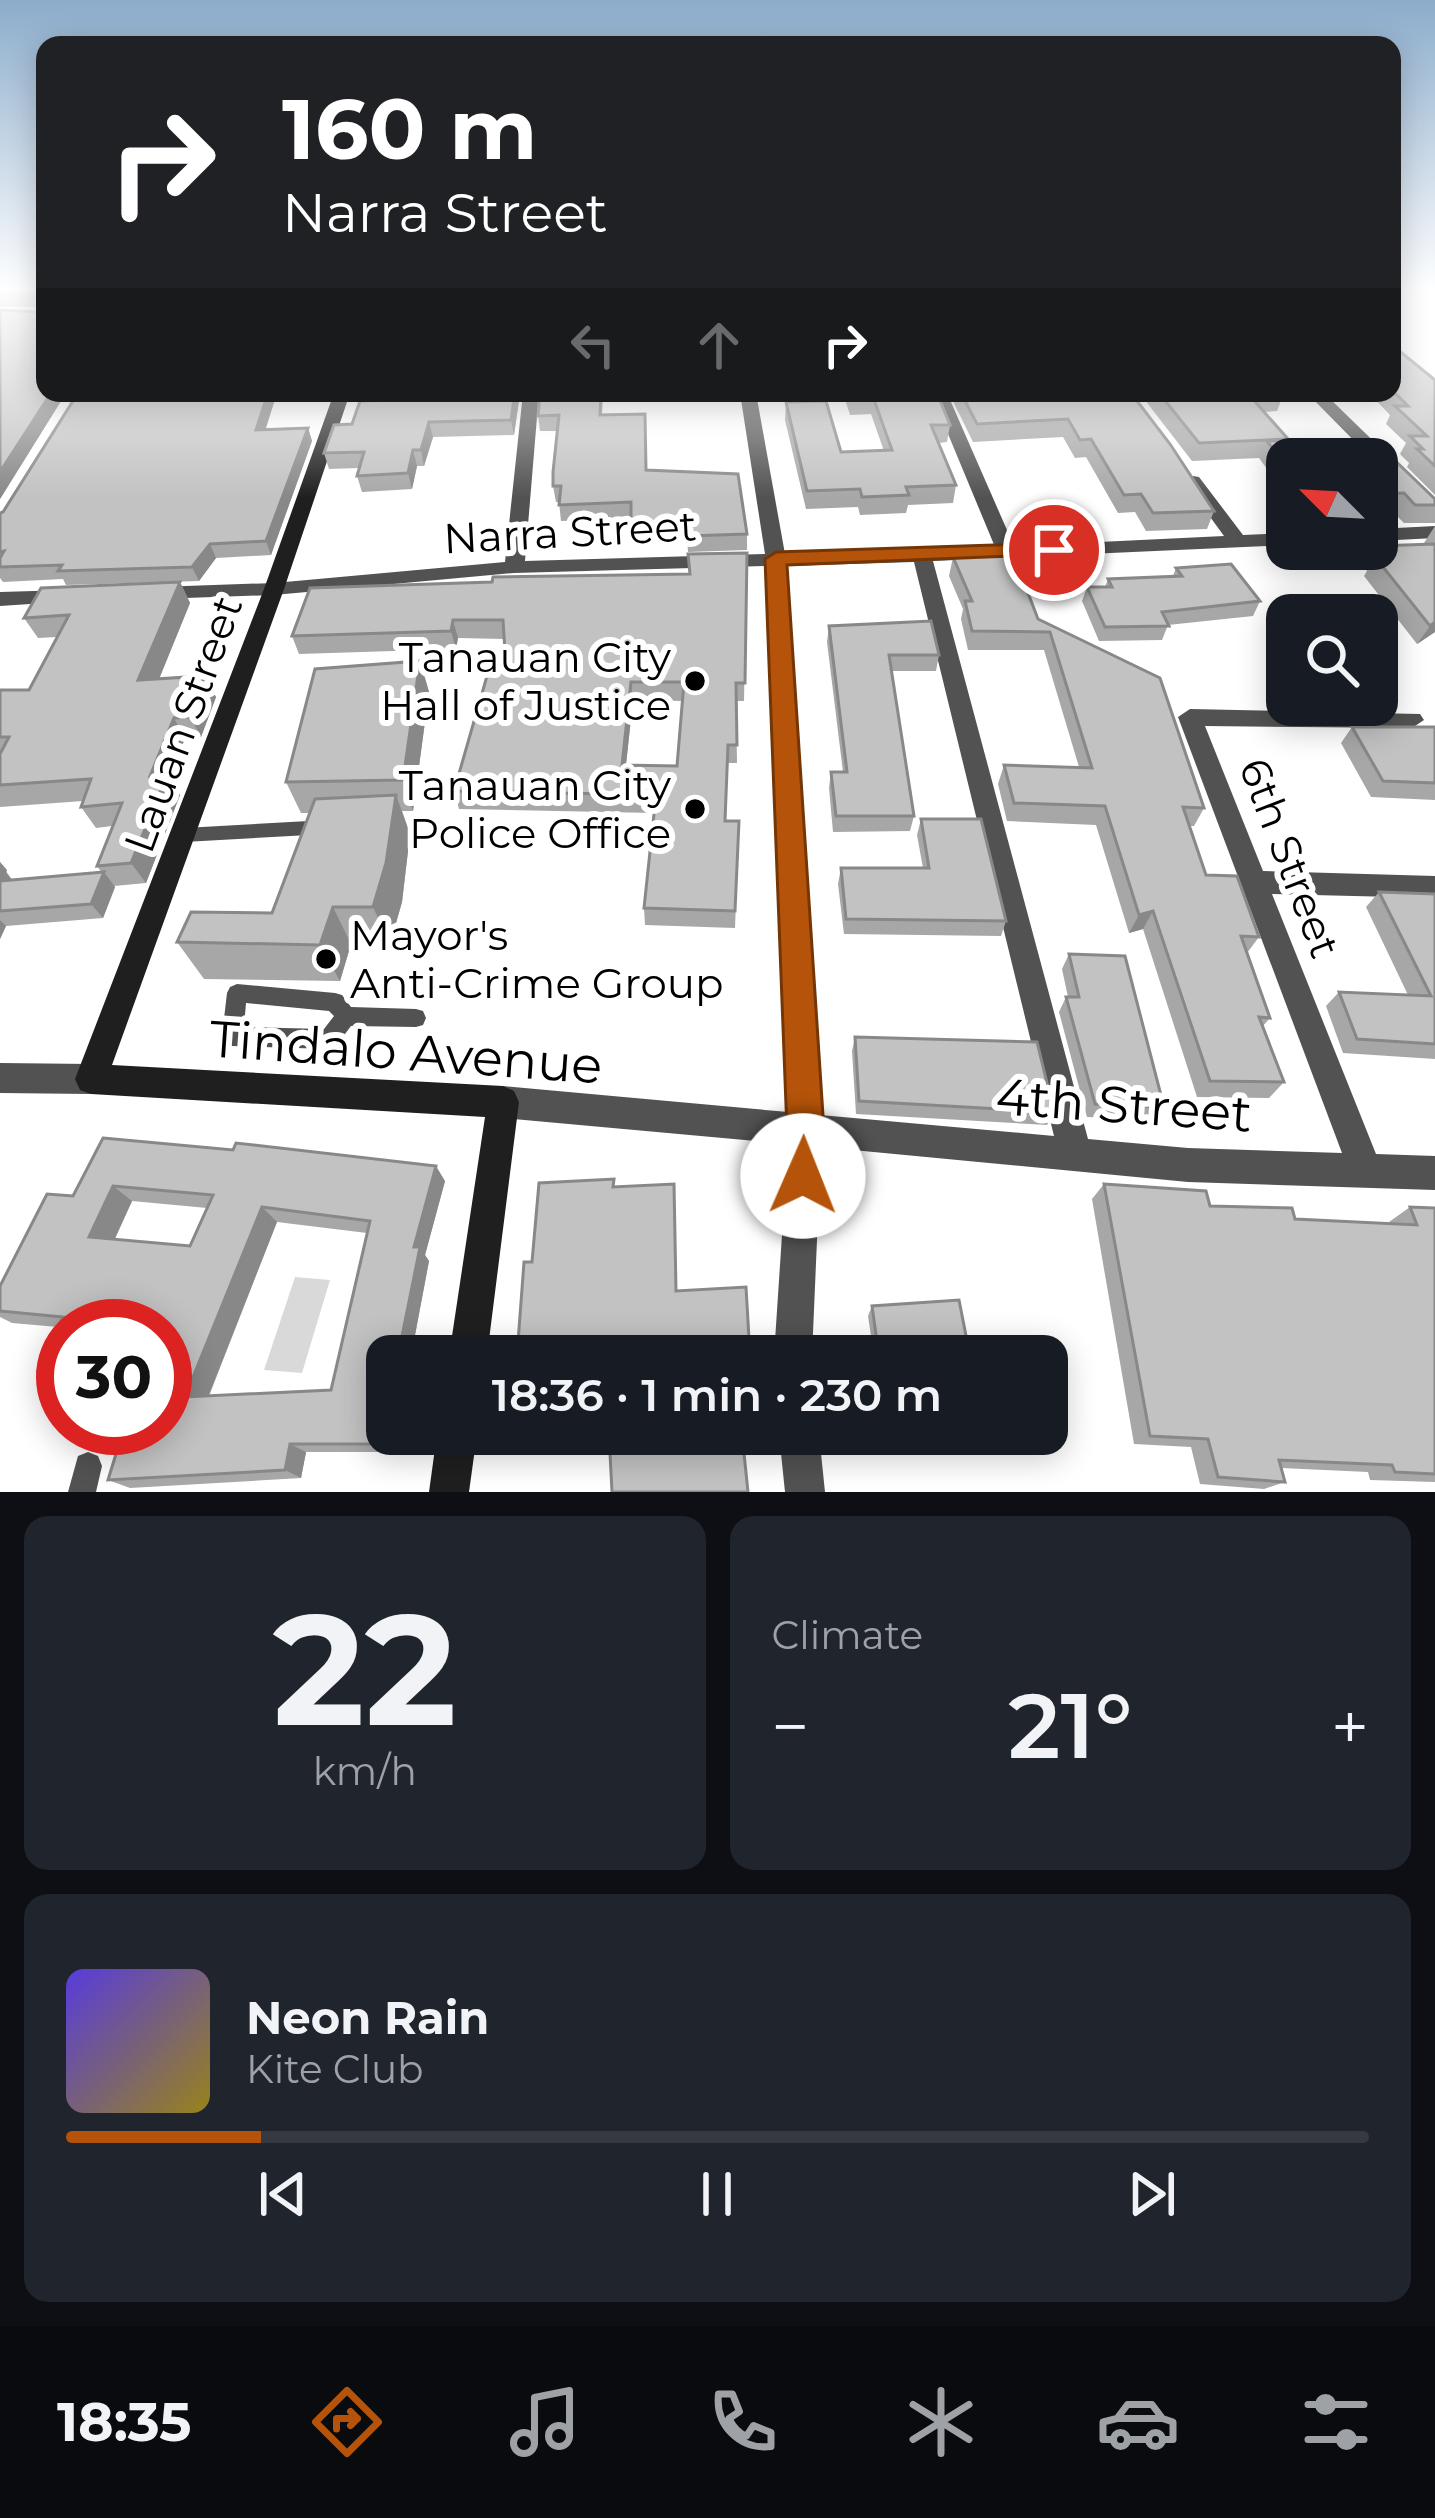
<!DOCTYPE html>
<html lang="en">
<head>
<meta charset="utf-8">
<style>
	body { margin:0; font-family:Montserrat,sans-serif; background:#20242c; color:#f1f3f6; height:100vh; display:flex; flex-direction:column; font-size:45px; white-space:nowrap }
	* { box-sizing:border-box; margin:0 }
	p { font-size:39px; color:#9ea1a6 }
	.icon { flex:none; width:66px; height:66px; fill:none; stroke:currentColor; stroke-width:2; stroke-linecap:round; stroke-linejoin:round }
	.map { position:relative; height:1492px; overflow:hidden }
	.drawer { display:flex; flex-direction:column; gap:24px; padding:24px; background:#0d0f14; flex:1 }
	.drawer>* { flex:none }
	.banner { position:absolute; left:36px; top:36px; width:1365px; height:366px; border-radius:24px; box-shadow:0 6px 30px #0003; background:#202124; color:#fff; overflow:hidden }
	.needle { width:78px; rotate:294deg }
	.buttons { position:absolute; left:1266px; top:438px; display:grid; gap:24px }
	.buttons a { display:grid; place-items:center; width:132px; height:132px; border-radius:24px; background:#171b24; box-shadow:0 6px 30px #0003; font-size:60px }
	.speed { position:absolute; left:36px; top:1299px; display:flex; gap:24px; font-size:60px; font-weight:700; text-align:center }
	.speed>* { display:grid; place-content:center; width:156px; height:156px; border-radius:50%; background:#171b24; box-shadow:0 6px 30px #0003; line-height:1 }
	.speed .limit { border:18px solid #d22; background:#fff; color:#111 }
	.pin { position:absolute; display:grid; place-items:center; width:102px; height:102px; color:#fff; margin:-51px; border:6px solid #fff; border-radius:50%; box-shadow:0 3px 12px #0007 }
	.me { position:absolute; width:132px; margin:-66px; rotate:1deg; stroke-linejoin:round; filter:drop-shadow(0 0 9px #0008) }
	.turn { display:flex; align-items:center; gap:42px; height:252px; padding:0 48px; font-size:54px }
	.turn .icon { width:156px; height:156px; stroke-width:2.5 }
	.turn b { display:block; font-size:84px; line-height:102px }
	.lanes { display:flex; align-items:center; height:114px; padding:0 48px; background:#0003; justify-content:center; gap:60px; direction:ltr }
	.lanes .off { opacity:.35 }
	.big { font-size:90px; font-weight:600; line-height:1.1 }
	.drawer .widget { flex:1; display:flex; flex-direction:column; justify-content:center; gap:18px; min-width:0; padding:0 42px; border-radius:24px; background:#20242c }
	.drawer .dial { align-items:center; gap:0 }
	.dial b { font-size:156px; line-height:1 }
	.song { display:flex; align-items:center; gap:36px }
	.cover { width:144px; height:144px; border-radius:18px; background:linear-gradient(135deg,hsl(250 70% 55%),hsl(50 70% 35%)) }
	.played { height:12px; border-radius:6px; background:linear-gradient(90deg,#b45309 15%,#363941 15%) }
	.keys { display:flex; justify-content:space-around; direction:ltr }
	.heat { display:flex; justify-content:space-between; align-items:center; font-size:66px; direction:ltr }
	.drawer .tiles { flex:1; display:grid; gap:24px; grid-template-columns:1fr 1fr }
	.widget:last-child { grid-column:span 2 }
	.trip { position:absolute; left:366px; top:1335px; width:702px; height:120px; border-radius:24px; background:#171b24; box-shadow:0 6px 30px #0003; font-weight:600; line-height:120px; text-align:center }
	.dock { display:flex; height:192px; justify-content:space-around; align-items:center; background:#090b0e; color:#9ea1a6 }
	.dock .icon { width:84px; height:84px }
	.dock .selected { color:#b45309 }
	.dock b { font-size:54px; color:#f1f3f6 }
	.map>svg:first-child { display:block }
</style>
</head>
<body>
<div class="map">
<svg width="1435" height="1492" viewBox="0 0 1435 1492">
	<rect width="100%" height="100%" fill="#fff"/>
	<path fill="#d9d9d9" d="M295,1277L330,1280L302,1373L264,1370Z"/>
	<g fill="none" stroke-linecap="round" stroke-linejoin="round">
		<g fill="#525252" fill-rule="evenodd">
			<path d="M327,820L333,822L336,827L333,832L327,834L184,842L178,840L175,835L178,830L184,828Z"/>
			<path d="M237,984L335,993L342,995L351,1007L416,1009L423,1011L426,1018L423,1025L416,1027L351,1026L336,1046L329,1049L232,1046L225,1043L222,1036L227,993L230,987ZM246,1003L329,1011L334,1016L324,1029L244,1027Z"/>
			<path d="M88,1452L98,1456L102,1466L96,1492H68L78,1456Z"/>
		</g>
		<g fill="#525252" fill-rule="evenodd">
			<path d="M523,393H539L525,561L765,554L740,393H756L785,554L995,547L931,393H947L1014,546L1224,536L1184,481L1193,476L1199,477L1243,535L1287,533V545L933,561L1088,1139L1188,1148L1342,1153L1178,717L1190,709L1420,714L1424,720L1412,728L1205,726L1263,871L1435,876V898L1272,894L1376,1154L1435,1156V1190L1188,1182L821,1147L812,1356H774L788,1144L503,1118L492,1113L487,1102L492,1091L503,1086L788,1112L766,566L514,573L274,595L157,599L147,593L157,587L274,583L505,562ZM914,562L1054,1136L820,1115L786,566Z"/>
			<path d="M1307,393H1324L1435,501V517L1428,515L1377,464V459H1372Z"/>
			<path d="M1435,526V538L1377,541V529Z"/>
			<path d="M68,590L75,591L78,596L75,601L0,606V592Z"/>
			<path d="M0,1063L91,1064L102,1068L107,1079L102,1090L91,1094L0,1093Z"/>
			<path d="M779,1434H819L825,1492H785Z"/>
		</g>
		<g fill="#1f1f1f" fill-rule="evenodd">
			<path d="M334,393H350L284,589L112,1065L503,1086L514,1091L519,1102L487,1356H449L485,1117L91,1094L80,1090L75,1079L264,589Z"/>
			<path d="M437,1434H477L469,1492H429Z"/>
		</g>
	</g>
	<g fill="#a7a7a7" fill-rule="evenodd">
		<path d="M0,289H45V393H66L0,499L41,307H0Z"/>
		<path d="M1392,345L1435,380V495L1407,467L1409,463L1400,454L1406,443L1386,424L1390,415L1369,393H1392Z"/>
		<path d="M520,393L514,435L433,437L424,466H417L412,489L362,492L357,476L359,468L329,469L324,453L352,424Z"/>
		<path d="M540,393H603L602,415L647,470L747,534V550L688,552L687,537L632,539L631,519L561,521L559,502H556L553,486L557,431H540L538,416Z"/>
		<path d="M843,393H937L950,425L947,442L939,443L956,485L953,503L908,505L906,513L860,515L858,507L806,509L785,420L786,402L841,452L884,451L871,414L850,415Z"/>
		<path d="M949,393H1131L1214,511L1207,529L1146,531L1135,512L1118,513L1086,457L1075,458L1063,437L973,442Z"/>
		<path d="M1142,393H1284L1277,411L1264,412L1288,439L1287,441L1308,440L1317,451L1384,450L1435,499V523H1404L1393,512H1377V459H1287V497L1259,458L1192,461L1141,395Z"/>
		<path d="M308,428L312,441L271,555L216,558L199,581L66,585L63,579L3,582L0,578V513L265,430Z"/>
		<path d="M1435,526V632L1417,644L1364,576L1367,571L1361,564L1370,549L1425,544L1424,543Z"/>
		<path d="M747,553L744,701H736L737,763H728L725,821H739L735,928L645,925L644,908L654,813L459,809L454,791L506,668L504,639L458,638L456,649L299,654L292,636L492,582L689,574ZM633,700L683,701L677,766L626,765Z"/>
		<path d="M953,557L1038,619L1204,808L1194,826H1190L1206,875L1259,937L1247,953L1270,1018L1262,1027L1284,1082L1269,1098L1197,1097L1143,929L1129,933L1096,825L1007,821L998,784L1004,765L1079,767L1044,650H968L961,619L963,609L949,576Z"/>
		<path d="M1176,568L1260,601L1253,616L1168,625L1162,640L1099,641L1082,601L1087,587H1105L1108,579L1173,576Z"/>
		<path d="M180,582L190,603L159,679L216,697L201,737L185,738L170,779L180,795L146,883L114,886L115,887L103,918L6,926L0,939V862L12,880L102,873L97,866L112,826L96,828L81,807L83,801L0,807V690H29L57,637L38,638L24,618Z"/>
		<path d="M829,626L939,655L936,671H891L914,816L910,831L833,832L829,788L831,772H843L827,642Z"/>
		<path d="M420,661L429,692L413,811H402L410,834L402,902L390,944H351L340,981L204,979L177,942L272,913L310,813H301L286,782Z"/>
		<path d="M1352,727H1435V800L1371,797L1341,743Z"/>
		<path d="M921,819L1006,921L1001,936L844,934L838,884L841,868H923L917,835Z"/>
		<path d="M1379,892L1435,894V1059L1343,1053L1326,1006L1339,992L1408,995L1366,907Z"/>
		<path d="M1069,954L1164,1107L1154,1120L1087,1117L1059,1012L1066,997H1068L1062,969Z"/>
		<path d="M855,1037L1054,1112L1047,1125L856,1114L852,1051Z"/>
		<path d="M103,1138L445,1181L425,1255L429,1261L393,1452H306L301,1478L130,1488L108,1480L165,1326H63V1381L38,1371L58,1327L12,1323L0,1317V1286L73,1196ZM132,1201L207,1208L190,1246L115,1239ZM277,1222L367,1233L331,1390L209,1396Z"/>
		<path d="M1104,1184L1210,1206L1295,1219L1389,1223V1222L1410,1207L1435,1208V1482L1370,1480L1368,1472L1281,1468L1285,1482L1264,1489L1200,1484L1191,1447L1134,1444L1092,1199Z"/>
		<path d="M872,1306L970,1356H874L868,1316Z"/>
		<path d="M511,1434H742L518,1449L510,1440Z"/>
	</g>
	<g fill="#888">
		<path d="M51,393H66L0,499V472Z"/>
		<path d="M268,393H277L261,444L256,430Z"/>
		<path d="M515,393H520L514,435L511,420Z"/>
		<path d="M429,422L433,437L424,466L421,450Z"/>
		<path d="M308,428L312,441L271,555L266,541Z"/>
		<path d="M413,450L417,466L412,489L408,473Z"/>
		<path d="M210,544L216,558L199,581L192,567Z"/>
		<path d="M180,582L190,603L150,701L138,680Z"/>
		<path d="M453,620L458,638L456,649L451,631Z"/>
		<path d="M1435,622V632L1417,644L1430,626Z"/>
		<path d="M420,661L429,692L413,811L403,780Z"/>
		<path d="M205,676L216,697L201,737L190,717Z"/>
		<path d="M631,682L633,700L624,783L622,765Z"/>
		<path d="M174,718L185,738L170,779L180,795L146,883L131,863L150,776Z"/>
		<path d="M396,795L410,834L402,902L390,944L373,907Z"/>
		<path d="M0,862L7,870L6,873L17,885H0Z"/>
		<path d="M104,872L115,887L103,918L91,904Z"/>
		<path d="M333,907L351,944L340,981L320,945Z"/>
		<path d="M1153,911L1143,929L1129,933L1139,915Z"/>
		<path d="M0,920L6,926L0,939Z"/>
		<path d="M436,1166L445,1181L425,1255L429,1261L411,1356H398L414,1247Z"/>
		<path d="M113,1186L132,1201L109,1251L89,1237Z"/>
		<path d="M262,1207L277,1222L204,1407L185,1397Z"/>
		<path d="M387,1413V1434H397L393,1452L381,1444Z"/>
		<path d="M290,1444L306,1452L301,1478L285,1470Z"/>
	</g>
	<g fill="#c2c2c2" stroke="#888" stroke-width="3" fill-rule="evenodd">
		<path d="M0,289H45V393H51L0,472V310L39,312L44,300L39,295H0Z"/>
		<path d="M1392,345L1435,380V466L1417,449H1423L1410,436H1427L1395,406H1408L1392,390Z"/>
		<path d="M78,393H268L256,430L308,428L266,541L210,544L192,567L58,571L62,565L0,567V558L4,551L0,552V513L3,512Z"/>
		<path d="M396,393H515L511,420L429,422L421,450H413L408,473L357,476L364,452L324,453L334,425L352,424L360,401L394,400Z"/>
		<path d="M540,393H601L600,415L645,414L646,470L738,474L747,534L687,536L686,521L631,523V502L559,505L561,486H553V472L559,415L538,416Z"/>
		<path d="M850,393H937L950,425H931L956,485L906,487L909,495L862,497L860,489L807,491L786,402L826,401L841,452L892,450L873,397L851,398Z"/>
		<path d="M961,393H1131L1170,444L1214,511L1153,513L1141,494L1124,495L1091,439L1080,440L1068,419L977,424Z"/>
		<path d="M1159,393H1284L1250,396L1288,439L1199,443Z"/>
		<path d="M1308,440L1317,451L1384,450L1435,499V505H1415L1404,493L1377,494V459H1287V467L1267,441Z"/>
		<path d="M1435,544V622L1430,626L1375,557H1382L1375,549H1377V546Z"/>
		<path d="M747,553L745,683H736L737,745H728L725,821H739L735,911L644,908L656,795L454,791L489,669L506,668L503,620H453L451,631L292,636L310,588L492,582L493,577L690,574L688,554ZM631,682H684L677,766L622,765Z"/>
		<path d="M1013,554L1038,619L1160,678L1204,808L1183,807L1206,875L1237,876L1259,937L1241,936L1270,1018L1259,1017L1284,1082L1210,1081L1153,911L1139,915L1105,806L1014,803L1004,765L1092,768L1050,632L972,631L965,601H972L953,557Z"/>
		<path d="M1231,564L1260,601L1162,612L1169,626L1105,627L1087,587H1112L1108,579L1182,576L1176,568Z"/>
		<path d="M180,582L138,680L205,676L190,717L174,718L150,776L167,775L131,863L97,866L122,803L81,807L91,779L0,785V754L9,737H0V690H29L69,615L24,618L41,588Z"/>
		<path d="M931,621L939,655H889L914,816H836L831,772H847L829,626Z"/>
		<path d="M420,661L403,780L286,782L315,669Z"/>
		<path d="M1352,727H1435V783L1383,781Z"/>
		<path d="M396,795L386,863L373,907H333L320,945L177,942L191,912L272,913L315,799Z"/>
		<path d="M921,819H981L1006,921L846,919L841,868H929Z"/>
		<path d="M104,872L91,904L0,911V881Z"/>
		<path d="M1379,892L1435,894V1044L1357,1039L1339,992L1431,996Z"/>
		<path d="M1069,954L1125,956L1164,1107L1095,1104L1066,997H1079Z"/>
		<path d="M855,1037L1037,1042L1054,1112L859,1101Z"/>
		<path d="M103,1138L233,1150L236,1143L436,1166L414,1247H420L398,1356H387V1413L381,1444H290L285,1470L108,1480L124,1428H165V1326H63V1373L38,1371L63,1317L0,1311V1286L47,1194L73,1196ZM113,1186L213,1195L190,1246L89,1237ZM262,1207L370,1221L331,1390L185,1397Z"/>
		<path d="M614,1179L613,1187L674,1184L676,1291L746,1287L750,1356H517L524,1262H532L539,1183Z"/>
		<path d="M1104,1184L1206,1191L1210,1206L1292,1208L1295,1219L1417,1225L1410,1207L1435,1208V1474L1395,1472L1392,1465L1279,1460L1285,1482L1218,1477L1208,1439L1150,1436Z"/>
		<path d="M959,1300L970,1356H879L872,1306Z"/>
		<path d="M511,1434H600L510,1440Z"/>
		<path d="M609,1434H742L748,1492H612Z"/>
	</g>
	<linearGradient id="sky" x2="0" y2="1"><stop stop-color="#8baccb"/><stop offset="0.58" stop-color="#fff"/><stop offset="1" stop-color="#fff" stop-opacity="0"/></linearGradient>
	<rect width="1435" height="498" fill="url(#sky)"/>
	<path fill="#b45309" stroke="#753606" stroke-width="3" d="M1054,543L1065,550L1061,554L787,565L824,1131L822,1176L817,1189L803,1195L790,1189L784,1176L787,1131L765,559L776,552Z"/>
	<g fill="#000" stroke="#fff" stroke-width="4.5">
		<circle cx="695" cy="681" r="12"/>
		<circle cx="695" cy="809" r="12"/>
		<circle cx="326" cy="959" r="12"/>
	</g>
	<g text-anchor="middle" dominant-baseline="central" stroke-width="12" stroke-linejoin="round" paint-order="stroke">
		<g font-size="42" fill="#000" stroke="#fff">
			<text transform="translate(570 532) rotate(-3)">Narra Street</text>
			<text transform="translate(183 724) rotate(-70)">Lauan Street</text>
			<text transform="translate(1290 858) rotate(69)">6th Street</text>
		</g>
		<g font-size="42" fill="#000" stroke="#fff" text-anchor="end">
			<text x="671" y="657">Tanauan City<tspan x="671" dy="48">Hall of Justice</tspan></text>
			<text x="671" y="785">Tanauan City<tspan x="671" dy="48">Police Office</tspan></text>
			<text x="350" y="935" text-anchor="start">Mayor's<tspan x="350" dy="48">Anti-Crime Group</tspan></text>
		</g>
		<g font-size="51" fill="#000" stroke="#fff">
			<text transform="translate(406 1052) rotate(4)">Tindalo Avenue</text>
			<text transform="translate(1124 1105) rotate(4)">4th Street</text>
		</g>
	</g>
</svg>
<div class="buttons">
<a><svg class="needle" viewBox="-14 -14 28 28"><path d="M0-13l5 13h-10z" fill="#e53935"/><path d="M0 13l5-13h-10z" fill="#9ea1a6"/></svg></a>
<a><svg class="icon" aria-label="search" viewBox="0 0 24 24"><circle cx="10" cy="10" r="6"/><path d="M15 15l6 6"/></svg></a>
</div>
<div class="speed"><div class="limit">30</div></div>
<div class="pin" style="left:1054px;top:550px;background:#d93025"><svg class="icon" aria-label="arrive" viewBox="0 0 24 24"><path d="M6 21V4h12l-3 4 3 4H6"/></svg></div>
<svg class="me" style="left:803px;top:1176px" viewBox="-20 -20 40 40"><circle r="19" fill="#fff"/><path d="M0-13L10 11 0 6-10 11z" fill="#b45309"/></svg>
<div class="trip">18:36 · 1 min · 230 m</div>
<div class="banner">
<div class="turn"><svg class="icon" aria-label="right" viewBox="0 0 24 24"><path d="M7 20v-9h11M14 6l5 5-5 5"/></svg><div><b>160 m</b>Narra Street</div></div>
<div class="lanes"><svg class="icon off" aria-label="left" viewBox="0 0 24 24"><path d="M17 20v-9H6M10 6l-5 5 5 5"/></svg><svg class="icon off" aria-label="ahead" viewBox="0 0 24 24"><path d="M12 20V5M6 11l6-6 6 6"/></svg><svg class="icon" aria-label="right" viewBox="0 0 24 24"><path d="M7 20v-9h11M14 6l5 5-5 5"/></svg></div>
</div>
</div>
<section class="drawer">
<div class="tiles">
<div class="widget dial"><b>22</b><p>km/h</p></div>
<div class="widget"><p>Climate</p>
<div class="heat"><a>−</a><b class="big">21°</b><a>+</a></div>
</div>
<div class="widget">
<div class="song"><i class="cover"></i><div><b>Neon Rain</b><p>Kite Club</p></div></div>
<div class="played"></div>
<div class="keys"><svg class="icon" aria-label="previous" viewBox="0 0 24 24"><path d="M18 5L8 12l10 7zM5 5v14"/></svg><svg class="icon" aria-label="pause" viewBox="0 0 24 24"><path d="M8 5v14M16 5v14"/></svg><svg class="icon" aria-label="next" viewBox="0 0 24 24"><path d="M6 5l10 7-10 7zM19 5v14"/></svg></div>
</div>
</div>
</section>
<nav class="dock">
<b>18:35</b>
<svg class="icon selected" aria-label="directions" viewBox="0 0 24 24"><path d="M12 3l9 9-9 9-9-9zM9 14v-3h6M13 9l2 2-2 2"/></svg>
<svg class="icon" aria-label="music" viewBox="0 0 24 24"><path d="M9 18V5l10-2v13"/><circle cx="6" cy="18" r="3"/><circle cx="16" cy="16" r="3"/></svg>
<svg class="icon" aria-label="phone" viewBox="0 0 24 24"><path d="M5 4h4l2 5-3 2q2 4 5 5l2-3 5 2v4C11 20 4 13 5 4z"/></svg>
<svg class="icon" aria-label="climate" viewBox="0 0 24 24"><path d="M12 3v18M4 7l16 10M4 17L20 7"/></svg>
<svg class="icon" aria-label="car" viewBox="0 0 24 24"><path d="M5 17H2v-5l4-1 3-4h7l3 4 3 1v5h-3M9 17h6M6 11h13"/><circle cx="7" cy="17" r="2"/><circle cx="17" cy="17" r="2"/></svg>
<svg class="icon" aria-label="filters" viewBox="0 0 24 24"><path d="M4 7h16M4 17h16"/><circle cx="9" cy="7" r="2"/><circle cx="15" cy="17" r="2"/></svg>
</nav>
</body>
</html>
